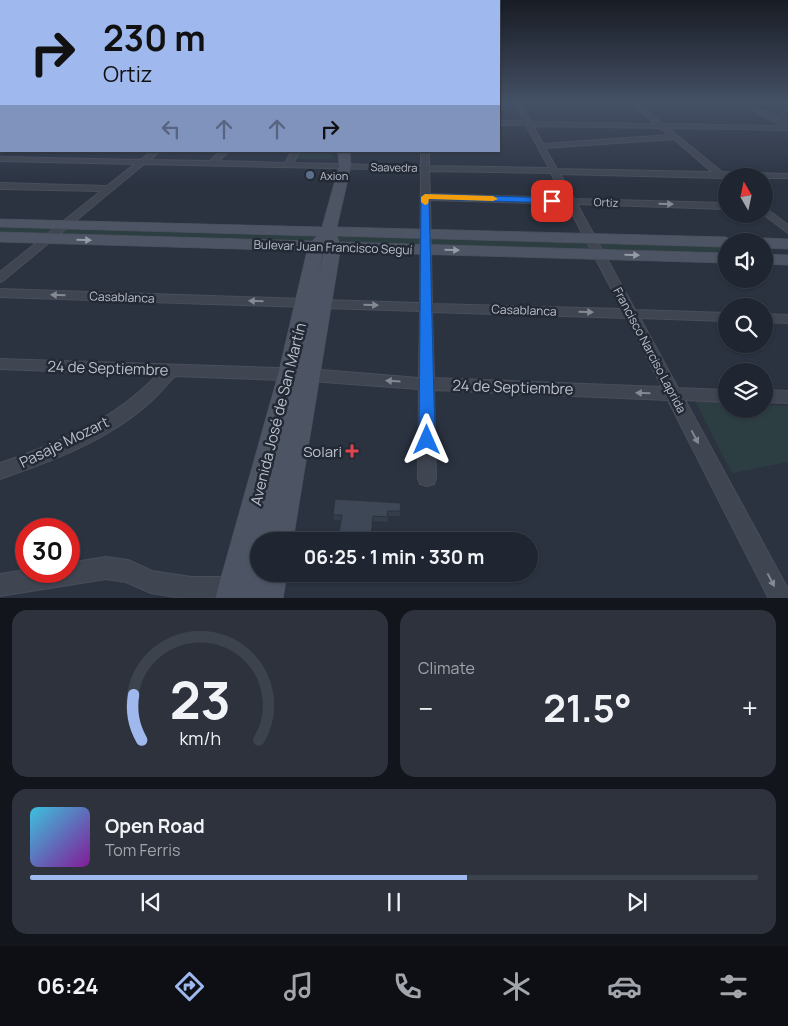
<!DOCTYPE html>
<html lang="en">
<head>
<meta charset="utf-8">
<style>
	body { margin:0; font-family:Manrope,sans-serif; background:#2d323d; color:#f1f3f6; height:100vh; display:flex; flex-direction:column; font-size:19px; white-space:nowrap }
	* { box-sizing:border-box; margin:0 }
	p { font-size:16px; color:#a2a5ab }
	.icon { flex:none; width:28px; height:28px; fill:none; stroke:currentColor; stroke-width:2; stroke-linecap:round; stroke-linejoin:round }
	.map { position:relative; height:598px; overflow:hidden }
	.details { display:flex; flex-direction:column; gap:12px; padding:12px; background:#12151b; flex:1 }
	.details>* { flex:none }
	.hud { position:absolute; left:0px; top:0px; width:500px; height:152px; box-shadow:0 1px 4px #0004,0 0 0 1px #3d434d; background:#9fb8ed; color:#111; overflow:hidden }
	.needle { width:32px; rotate:351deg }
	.controls { position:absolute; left:718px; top:168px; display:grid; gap:10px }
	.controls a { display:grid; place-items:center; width:55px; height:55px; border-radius:50%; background:#202631; box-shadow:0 1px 4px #0004,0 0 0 1px #3d434d; font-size:25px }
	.speed { position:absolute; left:15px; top:518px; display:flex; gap:10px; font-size:25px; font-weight:700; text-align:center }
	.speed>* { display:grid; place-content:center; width:65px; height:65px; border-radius:50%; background:#202631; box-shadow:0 1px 4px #0004,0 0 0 1px #3d434d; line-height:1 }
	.speed .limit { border:8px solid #d22; background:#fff; color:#111 }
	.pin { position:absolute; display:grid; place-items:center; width:42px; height:42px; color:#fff; margin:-21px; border-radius:10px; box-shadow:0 2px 8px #0006 }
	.me { position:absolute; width:55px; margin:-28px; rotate:0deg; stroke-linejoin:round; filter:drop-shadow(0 0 4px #0008) }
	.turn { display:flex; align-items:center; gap:18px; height:105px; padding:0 20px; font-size:22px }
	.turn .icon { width:65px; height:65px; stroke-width:2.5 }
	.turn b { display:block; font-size:35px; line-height:42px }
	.lanes { display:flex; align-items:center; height:48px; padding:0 20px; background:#0003; justify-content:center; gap:25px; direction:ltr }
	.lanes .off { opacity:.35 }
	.big { font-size:38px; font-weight:700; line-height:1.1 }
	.details .card { flex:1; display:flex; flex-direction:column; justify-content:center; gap:8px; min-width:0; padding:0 18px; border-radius:15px; background:#2d323d }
	.details .dial { align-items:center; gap:0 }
	.dial svg { height:130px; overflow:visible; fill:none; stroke:#3d434d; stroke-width:7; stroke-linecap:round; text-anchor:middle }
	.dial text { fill:#f1f3f6; stroke:none }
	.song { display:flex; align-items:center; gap:15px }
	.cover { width:60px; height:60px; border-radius:8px; background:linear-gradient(135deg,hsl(190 70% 55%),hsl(290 70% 35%)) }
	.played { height:5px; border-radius:2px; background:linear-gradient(90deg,#9fb8ed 60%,#3d434d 60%) }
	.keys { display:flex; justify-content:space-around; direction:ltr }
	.heat { display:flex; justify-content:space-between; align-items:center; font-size:28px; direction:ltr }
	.details .tiles { flex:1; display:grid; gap:12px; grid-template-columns:1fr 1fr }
	.card:last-child { grid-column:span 2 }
	.trip { position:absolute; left:250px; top:532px; width:288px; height:50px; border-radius:25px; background:#202631; box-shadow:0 1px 4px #0004,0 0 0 1px #3d434d; font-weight:700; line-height:50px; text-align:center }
	.dock { display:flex; height:80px; justify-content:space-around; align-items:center; background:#0d0f14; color:#a2a5ab }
	.dock .icon { width:35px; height:35px }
	.dock .selected { color:#9fb8ed }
	.dock b { font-size:22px; color:#f1f3f6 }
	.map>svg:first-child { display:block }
</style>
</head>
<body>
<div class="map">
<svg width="788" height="599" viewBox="0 0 788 599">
	<rect width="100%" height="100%" fill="#2b3341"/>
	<g fill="#2d3e42">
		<path d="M300,151H330L333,159H297Z"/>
		<path d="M0,223L726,242V258L0,237Z"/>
		<path d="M695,401L726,403V409H764V405L788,406V462L732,473Z"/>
	</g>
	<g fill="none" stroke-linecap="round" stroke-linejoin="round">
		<g stroke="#494e5a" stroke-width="2">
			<g id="street">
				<path d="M514,102H520L531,122L655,124L630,102H636L663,124L781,126L739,102H746L788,124V130L668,128L722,172L788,174V178H764V176H726L722,178L560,174L574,199L726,203V209L577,204L635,310L726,313V321L640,318L678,388L726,390V402L685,400L788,589V599H769L668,400L434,390L436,478L434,484L427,486L420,484L418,478L419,389L310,381L175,376C166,385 158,396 148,404C106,441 52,461 0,479V463C57,444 115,420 157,375L0,369V359L310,369L419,378L420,311L323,308L317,304L323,300L420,303L421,170L144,164L4,280L0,282V272L101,191L0,189V183L107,186L135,164L0,161V157L141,160L151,151H160L150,160L210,161L220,151H229L219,161L285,163L292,151H300L293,163L421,166V151H429V166L549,168L526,125H499V121H524ZM533,126L660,128L669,135L543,144ZM674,139L712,172L557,169L545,148ZM429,171L551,173L564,198L430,194ZM430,200L567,204L622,309L432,304ZM432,312L627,318L662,387L434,378Z"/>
				<rect x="0" y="113" width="1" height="4"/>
				<rect x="0" y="134" width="1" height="4"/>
				<path d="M764,207L788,225V233L763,214Z"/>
				<path d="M0,289L304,299L310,303L304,307L0,297Z"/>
				<path d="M764,314L788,315V323L764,322Z"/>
				<path d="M764,390L788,391V403L764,402Z"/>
				<path d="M106,557L128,560L152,571L191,577H235L243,580L246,588L243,596L237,599H187L151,593L126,582L106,579L0,596V574L26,570L69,571V563Z"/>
			</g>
		</g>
		<g stroke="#494e5a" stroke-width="1">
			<g id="secondary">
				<path d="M338,151H350L351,166L337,227L726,237L733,241H726V247L337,236L339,242L726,253V263L340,252L293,541H259V556L255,573L259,564V574H287L283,599H215L278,375L307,251L0,242V232L312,241L317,236L0,227V219L322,227L339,166ZM323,251H324L318,277Z"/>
				<path d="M764,238L788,239V249L764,248V241H757Z"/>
				<path d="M764,254L788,255V265L764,264Z"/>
			</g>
		</g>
		<use href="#street" fill="#3f4551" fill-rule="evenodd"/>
		<use href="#secondary" fill="#4d5463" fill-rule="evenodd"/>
	</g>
	<g fill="#353d4a">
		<path d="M774,104H788V122L770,112Z"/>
		<path d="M401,503L400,516H388V522L373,521L338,539L341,520H334L333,515Z"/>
		<path d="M296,574H379L378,583L297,579Z"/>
	</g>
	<path fill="#2b323c" d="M364,151H386L364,153Z"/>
	<g fill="#3e4756" stroke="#2b323c">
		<path d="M774,104H788V111Z"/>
		<path d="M335,499L401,503L400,511H388L387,517L373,516L371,539L381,540V541H303L304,537L338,539L342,515H333Z"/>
		<path d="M296,574H378V579L296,575Z"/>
	</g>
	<defs><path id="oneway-solid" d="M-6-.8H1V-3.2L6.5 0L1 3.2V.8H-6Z" transform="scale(1.25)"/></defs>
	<g fill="#848994">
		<use href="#oneway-solid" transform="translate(666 204) rotate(2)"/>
		<use href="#oneway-solid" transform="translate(58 295) rotate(-178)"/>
		<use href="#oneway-solid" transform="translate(256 301) rotate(-178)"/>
		<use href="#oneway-solid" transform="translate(371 305) rotate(1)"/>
		<use href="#oneway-solid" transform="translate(586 312) rotate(2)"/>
		<use href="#oneway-solid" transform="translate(393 381) rotate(-176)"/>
		<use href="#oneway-solid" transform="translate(643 393) rotate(-178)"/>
		<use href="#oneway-solid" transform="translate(695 437) rotate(62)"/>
		<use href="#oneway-solid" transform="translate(771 580) rotate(62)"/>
	</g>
	<g fill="#959ba7">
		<use href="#oneway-solid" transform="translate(84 240) rotate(2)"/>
		<use href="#oneway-solid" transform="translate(452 250) rotate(2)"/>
		<use href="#oneway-solid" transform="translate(632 255) rotate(2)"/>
	</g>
	<linearGradient id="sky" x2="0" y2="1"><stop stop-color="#181c24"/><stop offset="0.55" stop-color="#445065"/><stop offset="1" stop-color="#445065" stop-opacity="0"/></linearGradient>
	<rect width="788" height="186" fill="url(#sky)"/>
	<path fill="#1a73e8" stroke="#114b97" d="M425,194L552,198L557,201L552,203L429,199L435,440L432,445L427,447L421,445L419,440L421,197Z"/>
	<path fill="#f59e0b" d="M425,194L493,196L498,199L493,201L429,199L428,204L425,205L421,202V197Z"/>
	<circle fill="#5c6f8a" stroke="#232a36" stroke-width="2" cx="310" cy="175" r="5"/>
	<path fill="#e0444e" stroke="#232a36" stroke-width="2" d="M349.5 443.5h5v5h5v5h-5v5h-5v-5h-5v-5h5z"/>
	<g text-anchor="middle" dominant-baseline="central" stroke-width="5" stroke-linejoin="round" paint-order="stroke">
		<g font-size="11" fill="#bcc1cb" stroke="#232a36">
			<text transform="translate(394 167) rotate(1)">Saavedra</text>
			<text transform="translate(606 202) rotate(2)">Ortiz</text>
		</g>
		<g font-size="11" fill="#bcc1cb" stroke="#232a36" text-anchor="start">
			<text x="320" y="175">Axion</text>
		</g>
		<g font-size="12" fill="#bcc1cb" stroke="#232a36">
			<text transform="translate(333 247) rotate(2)">Bulevar Juan Francisco Seguí</text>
			<text transform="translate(122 297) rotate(2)">Casablanca</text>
			<text transform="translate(524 310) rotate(2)">Casablanca</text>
			<text transform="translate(650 350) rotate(62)">Francisco Narciso Laprida</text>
		</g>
		<g font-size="15" fill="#bcc1cb" stroke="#232a36">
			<text transform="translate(108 368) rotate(2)">24 de Septiembre</text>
			<text transform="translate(513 387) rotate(2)">24 de Septiembre</text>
			<text transform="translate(278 414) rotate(-76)">Avenida José de San Martín</text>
			<text transform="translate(64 442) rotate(-26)">Pasaje Mozart</text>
		</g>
		<g font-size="15" fill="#bcc1cb" stroke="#232a36" text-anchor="end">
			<text x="342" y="451">Solari</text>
		</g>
	</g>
</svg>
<div class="controls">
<a><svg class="needle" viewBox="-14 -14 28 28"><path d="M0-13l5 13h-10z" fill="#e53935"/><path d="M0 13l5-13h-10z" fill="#a2a5ab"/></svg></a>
<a><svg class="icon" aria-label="sound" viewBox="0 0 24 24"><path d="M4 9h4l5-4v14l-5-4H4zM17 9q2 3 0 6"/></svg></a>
<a><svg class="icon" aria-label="search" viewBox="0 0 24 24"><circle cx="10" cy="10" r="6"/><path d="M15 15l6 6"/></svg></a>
<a><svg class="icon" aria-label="layers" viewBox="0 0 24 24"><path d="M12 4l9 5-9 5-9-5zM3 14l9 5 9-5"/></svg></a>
</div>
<div class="speed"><div class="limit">30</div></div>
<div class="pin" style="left:552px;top:201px;background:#d93025"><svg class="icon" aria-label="arrive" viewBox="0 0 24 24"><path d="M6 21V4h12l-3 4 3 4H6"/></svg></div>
<svg class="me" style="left:427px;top:440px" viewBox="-20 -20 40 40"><path d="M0-17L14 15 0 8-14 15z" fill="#1a73e8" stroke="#fff" stroke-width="4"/></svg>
<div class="trip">06:25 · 1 min · 330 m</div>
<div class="hud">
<div class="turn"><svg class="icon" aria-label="right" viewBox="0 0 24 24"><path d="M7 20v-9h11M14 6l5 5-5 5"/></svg><div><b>230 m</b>Ortiz</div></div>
<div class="lanes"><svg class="icon off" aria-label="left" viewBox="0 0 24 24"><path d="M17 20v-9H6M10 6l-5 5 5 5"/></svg><svg class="icon off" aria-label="ahead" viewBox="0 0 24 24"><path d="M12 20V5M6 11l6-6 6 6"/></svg><svg class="icon off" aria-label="ahead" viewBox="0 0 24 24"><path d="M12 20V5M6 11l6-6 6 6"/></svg><svg class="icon" aria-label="right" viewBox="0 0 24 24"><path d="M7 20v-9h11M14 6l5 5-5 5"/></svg></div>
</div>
</div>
<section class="details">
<div class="tiles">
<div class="card dial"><svg viewBox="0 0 100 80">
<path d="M14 69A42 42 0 1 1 86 69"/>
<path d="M14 69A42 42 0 0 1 9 41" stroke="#9fb8ed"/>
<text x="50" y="56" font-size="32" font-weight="700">23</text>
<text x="50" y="72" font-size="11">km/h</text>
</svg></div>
<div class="card"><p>Climate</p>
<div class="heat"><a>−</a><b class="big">21.5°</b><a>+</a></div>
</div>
<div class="card">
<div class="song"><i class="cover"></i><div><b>Open Road</b><p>Tom Ferris</p></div></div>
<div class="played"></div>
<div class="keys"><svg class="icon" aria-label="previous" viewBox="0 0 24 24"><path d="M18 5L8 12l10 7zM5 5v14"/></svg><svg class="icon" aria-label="pause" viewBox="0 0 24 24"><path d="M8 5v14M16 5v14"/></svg><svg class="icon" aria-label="next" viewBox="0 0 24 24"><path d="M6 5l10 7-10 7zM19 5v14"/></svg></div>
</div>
</div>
</section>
<nav class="dock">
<b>06:24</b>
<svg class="icon selected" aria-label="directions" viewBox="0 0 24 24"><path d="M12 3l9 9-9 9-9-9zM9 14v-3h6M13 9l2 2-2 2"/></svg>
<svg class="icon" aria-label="music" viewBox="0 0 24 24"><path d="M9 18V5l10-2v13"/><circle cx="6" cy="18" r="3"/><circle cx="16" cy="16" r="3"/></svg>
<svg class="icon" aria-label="phone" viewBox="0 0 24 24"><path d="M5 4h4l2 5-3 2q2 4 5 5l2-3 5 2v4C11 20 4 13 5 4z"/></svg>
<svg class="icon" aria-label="climate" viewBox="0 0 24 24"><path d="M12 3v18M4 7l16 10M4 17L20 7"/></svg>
<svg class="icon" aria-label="car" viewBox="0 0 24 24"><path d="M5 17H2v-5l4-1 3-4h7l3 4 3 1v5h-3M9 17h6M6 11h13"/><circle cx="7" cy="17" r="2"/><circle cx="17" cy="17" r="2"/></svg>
<svg class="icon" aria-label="filters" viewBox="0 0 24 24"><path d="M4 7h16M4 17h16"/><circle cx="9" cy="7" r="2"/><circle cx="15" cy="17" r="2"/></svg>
</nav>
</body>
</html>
